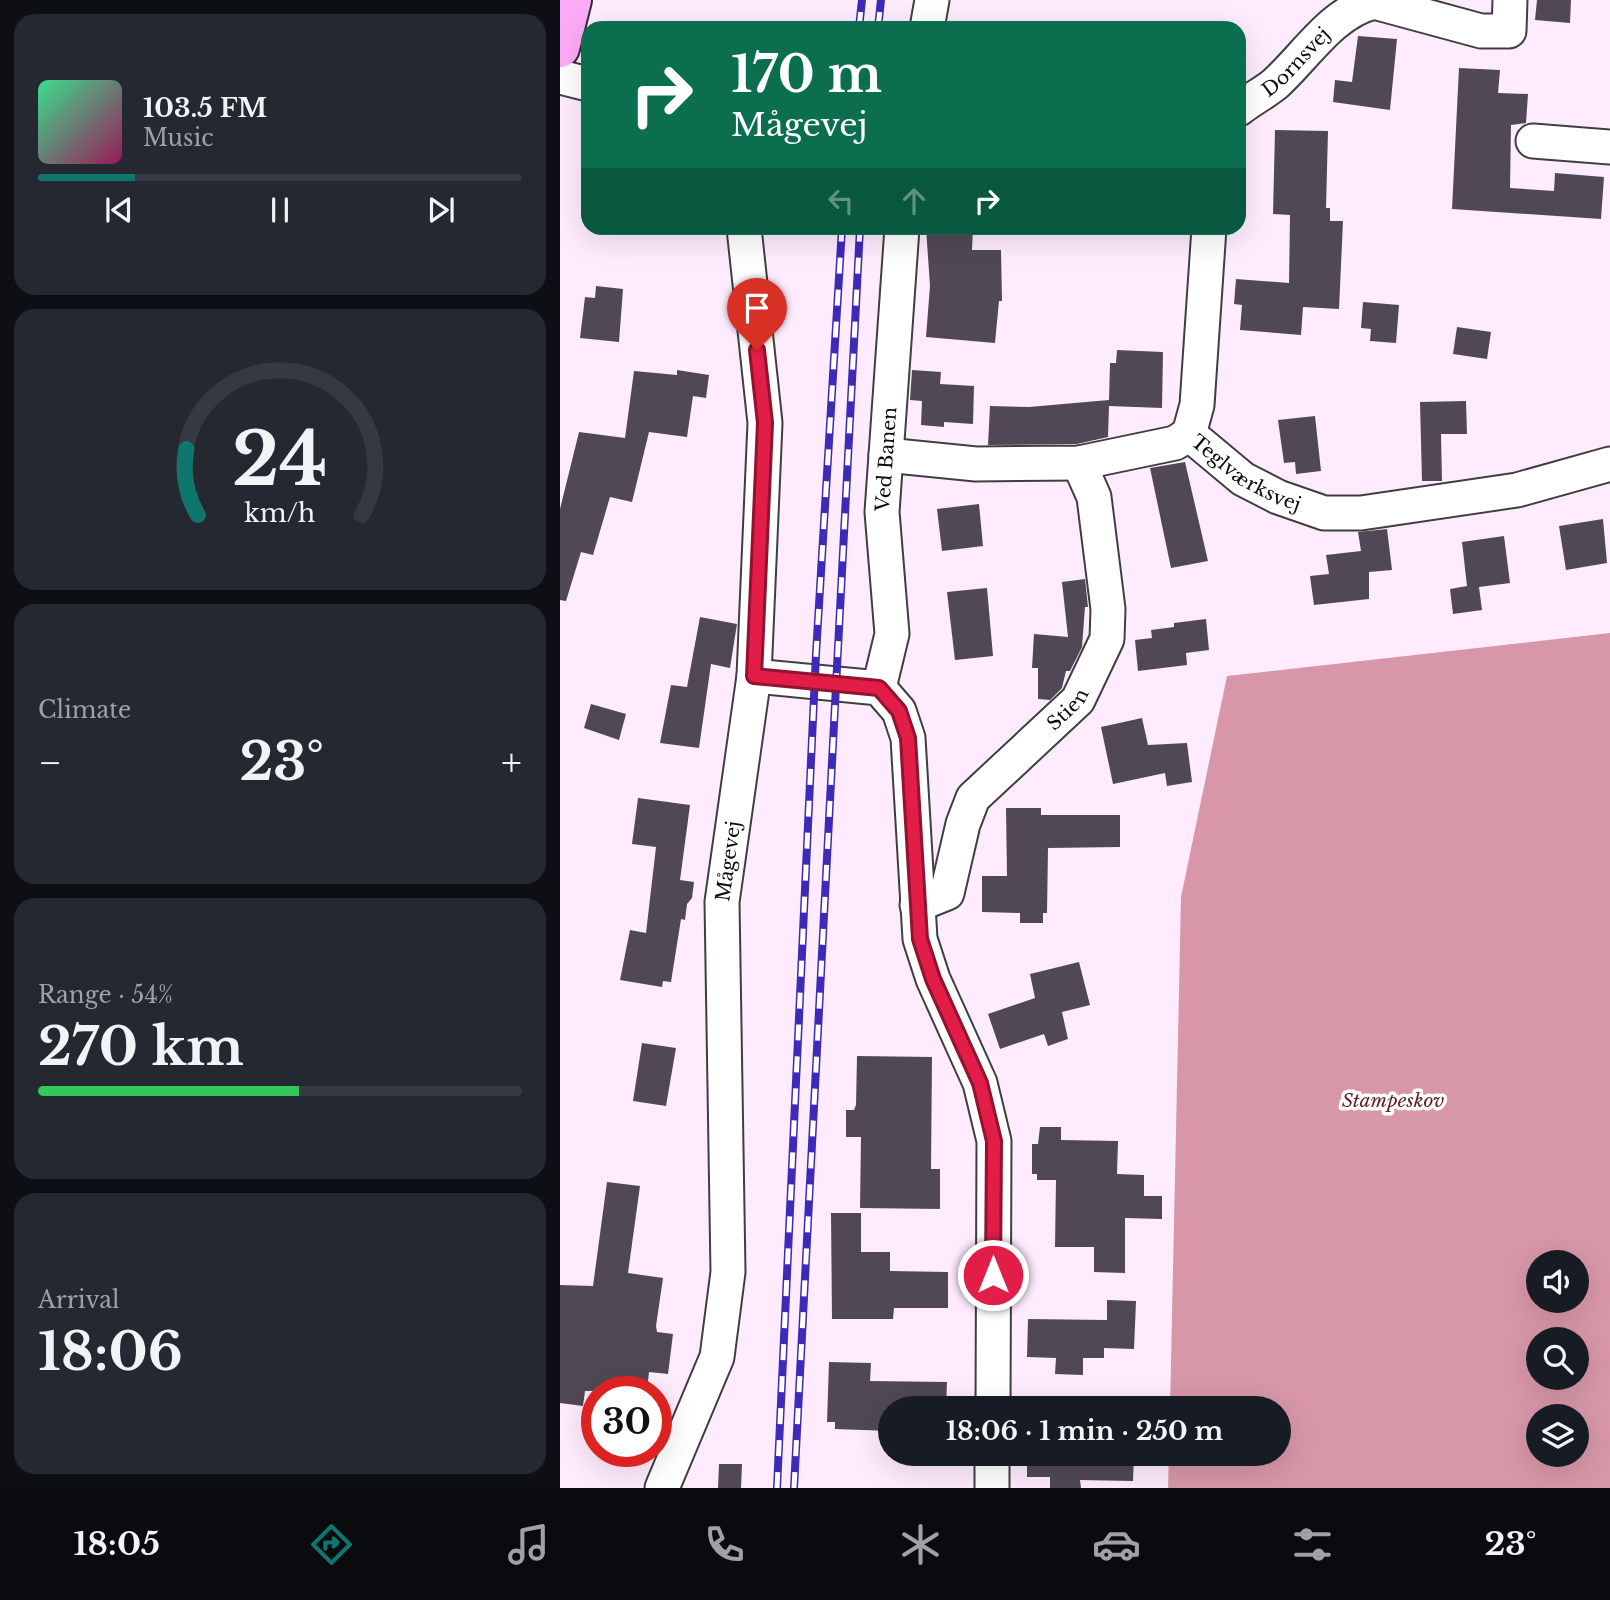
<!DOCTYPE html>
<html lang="en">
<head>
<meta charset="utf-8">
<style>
	body { margin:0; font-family:"Libre Baskerville",serif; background:#242831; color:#f1f3f6; height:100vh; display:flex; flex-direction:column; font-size:26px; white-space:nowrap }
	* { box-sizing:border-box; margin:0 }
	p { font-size:23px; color:#9ea1a6 }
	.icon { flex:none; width:38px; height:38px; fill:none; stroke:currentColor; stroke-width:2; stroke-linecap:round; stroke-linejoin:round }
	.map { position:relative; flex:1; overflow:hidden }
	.sheet { display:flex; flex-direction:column; gap:14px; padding:14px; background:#0d0f14; width:560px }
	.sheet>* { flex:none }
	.banner { position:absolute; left:21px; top:21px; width:665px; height:214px; border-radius:21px; box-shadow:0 7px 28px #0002; background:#0b6e4f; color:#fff; overflow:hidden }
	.fabs { position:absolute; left:966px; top:1250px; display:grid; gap:14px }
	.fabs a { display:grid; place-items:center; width:63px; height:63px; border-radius:50%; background:#171b24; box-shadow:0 7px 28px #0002; font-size:35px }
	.speed { position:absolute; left:21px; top:1376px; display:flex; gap:14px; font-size:35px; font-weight:700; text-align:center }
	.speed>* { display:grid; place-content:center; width:91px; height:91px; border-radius:50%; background:#171b24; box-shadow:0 7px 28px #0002; line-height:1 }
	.speed .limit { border:10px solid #d22; background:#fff; color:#111 }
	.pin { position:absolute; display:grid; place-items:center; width:60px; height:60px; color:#fff; margin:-72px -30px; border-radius:50% 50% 50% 0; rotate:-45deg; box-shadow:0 0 7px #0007 }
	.pin .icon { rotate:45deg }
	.me { position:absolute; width:77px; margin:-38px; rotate:0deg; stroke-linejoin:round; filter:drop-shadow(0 0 5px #0008) }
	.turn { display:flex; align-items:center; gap:24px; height:147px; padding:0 35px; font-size:32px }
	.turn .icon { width:91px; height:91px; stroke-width:2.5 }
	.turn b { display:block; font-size:49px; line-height:60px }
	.lanes { display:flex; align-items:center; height:66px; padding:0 35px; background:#0003; justify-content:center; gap:35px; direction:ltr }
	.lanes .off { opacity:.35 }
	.big { font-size:52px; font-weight:700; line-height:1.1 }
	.sheet .tile { flex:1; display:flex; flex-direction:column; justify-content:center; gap:10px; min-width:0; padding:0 24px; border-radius:21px; background:#242831 }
	.sheet .dial { align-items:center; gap:0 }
	.dial svg { height:182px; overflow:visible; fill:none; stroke:#363941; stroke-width:7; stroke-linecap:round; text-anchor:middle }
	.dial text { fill:#f1f3f6; stroke:none }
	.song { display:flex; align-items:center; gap:21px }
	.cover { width:84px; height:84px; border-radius:10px; background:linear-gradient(135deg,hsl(150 70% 55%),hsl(330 70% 35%)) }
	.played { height:7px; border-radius:4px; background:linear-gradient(90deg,#0f766e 20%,#363941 20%) }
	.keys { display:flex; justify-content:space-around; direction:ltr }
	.heat { display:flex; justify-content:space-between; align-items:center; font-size:38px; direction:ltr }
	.charge { height:10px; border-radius:5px; background:linear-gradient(90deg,#34c759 54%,#363941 0) }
	.trip { position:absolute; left:318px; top:1396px; width:413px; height:70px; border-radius:35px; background:#171b24; box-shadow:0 7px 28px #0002; font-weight:700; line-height:70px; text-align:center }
	.menu { display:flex; height:112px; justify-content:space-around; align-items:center; background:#090b0e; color:#9ea1a6 }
	.menu .icon { width:49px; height:49px }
	.menu .on { color:#0f766e }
	.menu b { font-size:32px; color:#f1f3f6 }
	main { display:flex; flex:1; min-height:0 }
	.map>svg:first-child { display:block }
</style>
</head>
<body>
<main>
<section class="sheet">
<div class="tile">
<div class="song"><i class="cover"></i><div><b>103.5 FM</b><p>Music</p></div></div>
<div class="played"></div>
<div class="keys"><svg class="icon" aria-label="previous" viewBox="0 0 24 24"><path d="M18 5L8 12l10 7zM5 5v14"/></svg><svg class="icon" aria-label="pause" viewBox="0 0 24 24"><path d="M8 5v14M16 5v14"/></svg><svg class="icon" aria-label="next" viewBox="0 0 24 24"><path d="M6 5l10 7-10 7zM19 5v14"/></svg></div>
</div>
<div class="tile dial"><svg viewBox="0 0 100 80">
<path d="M14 69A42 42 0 1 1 86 69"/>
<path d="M14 69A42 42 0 0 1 9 40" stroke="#0f766e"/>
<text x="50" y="56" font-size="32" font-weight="700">24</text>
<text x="50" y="72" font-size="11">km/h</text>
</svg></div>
<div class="tile"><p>Climate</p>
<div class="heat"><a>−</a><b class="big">23°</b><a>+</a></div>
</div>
<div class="tile"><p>Range · 54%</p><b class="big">270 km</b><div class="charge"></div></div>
<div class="tile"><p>Arrival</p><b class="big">18:06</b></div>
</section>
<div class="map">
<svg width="1050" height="1488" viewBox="0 0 1050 1488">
	<rect width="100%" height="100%" fill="#feecfe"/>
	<path fill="#d797a8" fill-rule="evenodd" d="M1050,633V1488H608L609,1454H719V1409H610L621,897L667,676ZM978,1262H1017V1300H978ZM978,1339H1017V1377H978ZM978,1416H1017V1454H978Z"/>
	<g fill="#504955">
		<path d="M977,0H1011L1010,23L975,20Z"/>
		<path d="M798,36L837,39L830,110L773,102L775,80L792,82Z"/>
		<path d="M899,68L940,70L938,93L968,94L966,123L951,125L950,188L994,191L995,173L1044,177L1041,219L892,209Z"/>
		<path d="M715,130L768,131L766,208H770V221H783L779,309L743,307L741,335L680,330L682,305L674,304L676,279L729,283L730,215L713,214Z"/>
		<path d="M366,228H413L412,250H441L442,301H439L435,343L366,337L370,286Z"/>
		<path d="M36,286L63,289L59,342L20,338L25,297L35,298Z"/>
		<path d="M803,302L839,305L836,343L810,341L811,329L801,328Z"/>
		<path d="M897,327L931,332L927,359L893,354Z"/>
		<path d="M557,350L603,352L602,408L549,406L548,437L517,444L428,445L430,406L469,407L549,400L550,363H556Z"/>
		<path d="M117,370L149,375L146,398L133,396L127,437L89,432L72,502L50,497L33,555L21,552L6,601L0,600V509L19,432L65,438L74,371L117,375Z"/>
		<path d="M352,370L381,372L380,384L414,386L413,424L384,422V427L361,425L362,401L350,400Z"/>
		<path d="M906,401L907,434H881L882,481H862L860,402Z"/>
		<path d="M755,416L761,471L736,474L735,462L724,463L718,420Z"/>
		<path d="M625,462L648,561L611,568L590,468Z"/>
		<path d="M419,504L423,546L382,551L377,509Z"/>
		<path d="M1043,519L1047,563L1006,570L999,526Z"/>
		<path d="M827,529L832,570L809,572V599L754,605L750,576L769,574L766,555L801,551L798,532Z"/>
		<path d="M944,536L950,583L919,587L922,610L893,614L890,589L907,586L902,542Z"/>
		<path d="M525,579L528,607H525L522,647L510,671H506L502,688L490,700L478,699V668H472L474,634L508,637L502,582Z"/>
		<path d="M427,588L433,656L395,660L387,592Z"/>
		<path d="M140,617L177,624L170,668L151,664L139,748L100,743L111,685L127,687Z"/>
		<path d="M646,619L649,650L626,653L627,665L578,671L575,640L592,638L591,630L614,627V623Z"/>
		<path d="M31,704L66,714L59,740L24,728Z"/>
		<path d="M582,718L588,745L627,743L632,782L607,786L605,773L553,784L541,727Z"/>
		<path d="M78,798L130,805L120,880L134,882L132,898L127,904L125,920L121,919L111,982L103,981L102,987L60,980L70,930L86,933L96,847L72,844Z"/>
		<path d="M446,808H481V815H560V847L488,848L487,913H483V923H460V913L422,912V876H447Z"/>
		<path d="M519,962L530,1005L502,1012L508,1039L488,1046L484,1034L440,1049L428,1014L475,998L470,974Z"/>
		<path d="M82,1043L116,1048L106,1106L73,1101Z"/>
		<path d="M297,1056L372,1057L371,1169H380V1209L300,1208L301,1137H286V1110H294L296,1105Z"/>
		<path d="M480,1127H501V1140L558,1141L557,1174L584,1175V1196H602V1219L565,1218V1273L534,1272V1247H495L496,1180H477V1174H472V1144H478Z"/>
		<path d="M47,1182L80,1186L68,1273L103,1278L96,1326L97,1332L113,1334L108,1374L89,1372L87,1391H25L23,1406L0,1403V1285L33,1286Z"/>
		<path d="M271,1213H301V1252H330V1271L388,1272V1308H334L333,1319H272Z"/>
		<path d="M547,1300L576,1301L574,1349L544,1348V1358H523V1375L495,1374L496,1358L467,1357L468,1319L547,1320Z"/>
		<path d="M269,1362L311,1363L310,1381L387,1382L386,1409H331V1431L275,1429V1422H267Z"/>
		<path d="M467,1454H574L573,1481L520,1480L521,1488H490V1477H467Z"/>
		<path d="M159,1464H182L181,1488H158Z"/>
	</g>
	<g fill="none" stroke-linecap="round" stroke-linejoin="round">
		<g stroke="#3f3f3f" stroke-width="37">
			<g id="street">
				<path d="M367,28L372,0"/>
				<path d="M0,77L28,84"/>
				<path id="s1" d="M679,109C690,100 704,93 715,84C747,55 771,13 814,2L921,31H949L950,0"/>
				<path d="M973,141L1050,147"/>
				<path id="s2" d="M629,434L683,479L718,497L764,513H801L957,490L1050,464"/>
				<path d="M629,434L637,405L649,228"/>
				<path d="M326,455L416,464L519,463L615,443L629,434"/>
				<path d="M194,676L319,688L339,711L348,738L360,939L373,979L420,1083L434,1141L433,1409"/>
				<path id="s3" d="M319,688L332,634L322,512L342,228"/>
				<path id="s4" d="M357,905L387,893L403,824L413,798L518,700L547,639L548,609L534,497L519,463"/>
				<path id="s5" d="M102,1488L157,1357L168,1272L162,902L194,676L205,423L184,228"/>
				<path d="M432,1488V1454"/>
			</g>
		</g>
		<g stroke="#2e2e2e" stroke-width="42">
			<path id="secondary" d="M0,48L12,0"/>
		</g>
		<use href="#street" stroke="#fff" stroke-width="33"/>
		<use href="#secondary" stroke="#fcaaf6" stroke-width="38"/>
		<g stroke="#3d2ab7" stroke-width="8">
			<g id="rail">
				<path d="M299,28L302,0"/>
				<path d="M318,28L321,0"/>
				<path d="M217,1488L256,654L282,228"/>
				<path d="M234,1488L300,228"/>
			</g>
		</g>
		<use href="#rail" stroke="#fff" stroke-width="5" stroke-dasharray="16" stroke-linecap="butt"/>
	</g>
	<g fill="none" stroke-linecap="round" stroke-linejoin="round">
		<g stroke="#92132f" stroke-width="18">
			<path id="route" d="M197,350L205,423L194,676L319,688L339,711L348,738L360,939L373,979L420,1083L434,1141L433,1275"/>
		</g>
		<use href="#route" stroke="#e11d48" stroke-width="12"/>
	</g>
	<g text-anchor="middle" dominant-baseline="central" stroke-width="7" stroke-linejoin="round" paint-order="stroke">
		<g font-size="19" fill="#0c0c0c" stroke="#fff">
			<text stroke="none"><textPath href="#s1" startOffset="74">Dornsvej</textPath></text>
			<text stroke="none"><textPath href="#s3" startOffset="231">Ved Banen</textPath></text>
			<text stroke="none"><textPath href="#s2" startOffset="70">Teglværksvej</textPath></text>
			<text stroke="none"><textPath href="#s4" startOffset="261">Stien</textPath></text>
			<text stroke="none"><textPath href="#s5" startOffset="639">Mågevej</textPath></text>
		</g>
		<g font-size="19" font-style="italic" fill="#611f21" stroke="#fff">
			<text x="833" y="1100">Stampeskov</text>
		</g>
	</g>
</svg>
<div class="fabs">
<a><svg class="icon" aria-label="sound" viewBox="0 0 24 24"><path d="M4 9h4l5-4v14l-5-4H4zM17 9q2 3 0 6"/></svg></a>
<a><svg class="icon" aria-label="search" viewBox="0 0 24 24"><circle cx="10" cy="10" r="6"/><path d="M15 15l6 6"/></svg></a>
<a><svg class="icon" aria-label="layers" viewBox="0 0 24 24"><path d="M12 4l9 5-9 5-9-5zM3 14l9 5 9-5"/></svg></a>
</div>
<div class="speed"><div class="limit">30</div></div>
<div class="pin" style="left:197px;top:350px;background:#d93025"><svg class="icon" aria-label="arrive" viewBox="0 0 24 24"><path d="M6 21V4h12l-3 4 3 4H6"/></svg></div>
<svg class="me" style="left:433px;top:1275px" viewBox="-20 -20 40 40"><circle r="17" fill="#e11d48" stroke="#fff" stroke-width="3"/><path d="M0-11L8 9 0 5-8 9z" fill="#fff"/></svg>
<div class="trip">18:06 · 1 min · 250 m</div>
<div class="banner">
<div class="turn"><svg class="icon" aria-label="right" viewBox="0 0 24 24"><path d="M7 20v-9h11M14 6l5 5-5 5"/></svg><div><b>170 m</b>Mågevej</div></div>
<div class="lanes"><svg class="icon off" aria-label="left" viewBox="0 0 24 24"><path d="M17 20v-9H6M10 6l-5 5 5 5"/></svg><svg class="icon off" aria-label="ahead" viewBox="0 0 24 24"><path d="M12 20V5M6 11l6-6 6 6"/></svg><svg class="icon" aria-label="right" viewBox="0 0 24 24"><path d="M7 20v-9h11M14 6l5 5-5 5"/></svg></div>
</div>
</div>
</main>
<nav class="menu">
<b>18:05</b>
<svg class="icon on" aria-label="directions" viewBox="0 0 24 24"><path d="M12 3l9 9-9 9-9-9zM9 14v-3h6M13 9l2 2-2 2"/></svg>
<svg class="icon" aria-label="music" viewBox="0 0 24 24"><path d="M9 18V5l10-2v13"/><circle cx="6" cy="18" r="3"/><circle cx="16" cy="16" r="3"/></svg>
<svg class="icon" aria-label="phone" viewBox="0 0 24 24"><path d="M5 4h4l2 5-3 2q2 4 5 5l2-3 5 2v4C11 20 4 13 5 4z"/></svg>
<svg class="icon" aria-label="climate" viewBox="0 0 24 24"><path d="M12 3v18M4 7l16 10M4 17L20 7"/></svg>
<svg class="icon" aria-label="car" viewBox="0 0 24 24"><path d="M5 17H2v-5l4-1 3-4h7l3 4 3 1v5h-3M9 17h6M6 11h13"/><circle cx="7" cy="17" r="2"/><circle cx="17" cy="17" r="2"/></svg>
<svg class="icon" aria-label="filters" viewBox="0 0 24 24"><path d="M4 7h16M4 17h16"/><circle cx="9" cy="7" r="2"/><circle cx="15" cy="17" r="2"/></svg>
<b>23°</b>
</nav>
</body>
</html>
